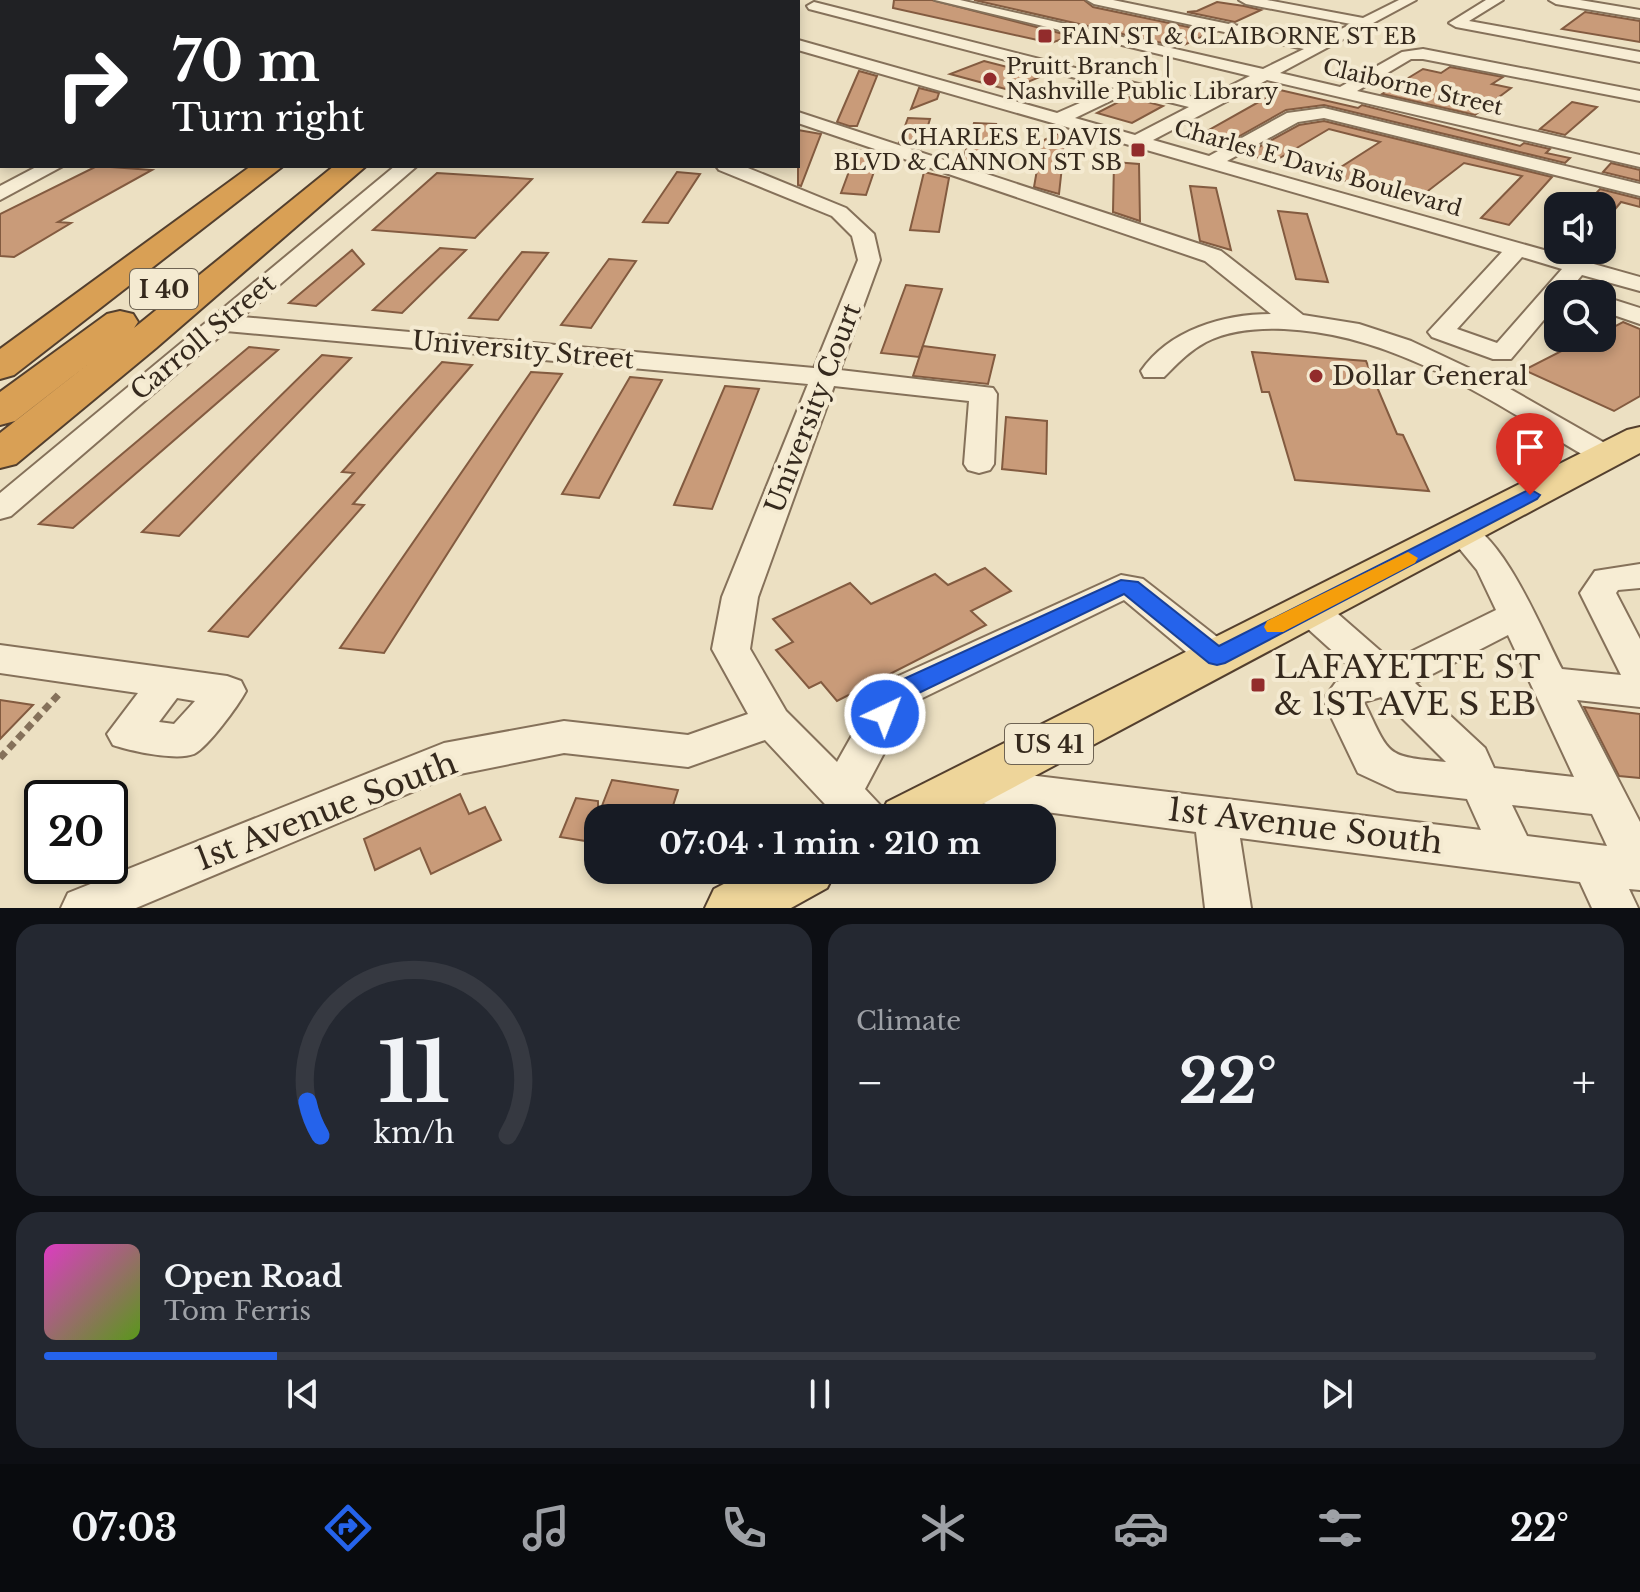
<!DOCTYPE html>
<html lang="en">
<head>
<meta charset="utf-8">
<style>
	body { margin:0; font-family:"Libre Baskerville",serif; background:#242831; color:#f1f3f6; height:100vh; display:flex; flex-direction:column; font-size:30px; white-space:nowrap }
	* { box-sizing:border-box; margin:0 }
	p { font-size:26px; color:#9ea1a6 }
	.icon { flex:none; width:44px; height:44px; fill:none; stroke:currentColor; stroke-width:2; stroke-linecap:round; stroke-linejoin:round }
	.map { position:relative; height:908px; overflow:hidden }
	.side { display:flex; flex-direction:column; gap:16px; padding:16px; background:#0d0f14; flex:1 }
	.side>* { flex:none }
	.top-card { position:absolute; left:0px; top:0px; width:800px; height:168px; box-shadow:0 4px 12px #0003; background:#202124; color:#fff; overflow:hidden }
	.tools { position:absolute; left:1544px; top:192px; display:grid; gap:16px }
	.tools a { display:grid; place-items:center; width:72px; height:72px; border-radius:16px; background:#171b24; box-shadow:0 4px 12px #0003; font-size:40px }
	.speed { position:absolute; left:24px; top:780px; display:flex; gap:16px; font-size:40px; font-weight:700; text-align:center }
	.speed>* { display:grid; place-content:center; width:104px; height:104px; border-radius:50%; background:#171b24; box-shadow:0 4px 12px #0003; line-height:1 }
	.speed .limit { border:4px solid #111; border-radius:12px; background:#fff; color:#111 }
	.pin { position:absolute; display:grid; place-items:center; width:68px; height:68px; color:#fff; margin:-82px -34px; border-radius:50% 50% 50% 0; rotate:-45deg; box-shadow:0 0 8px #0007 }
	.pin .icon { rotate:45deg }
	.me { position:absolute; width:88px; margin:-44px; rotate:43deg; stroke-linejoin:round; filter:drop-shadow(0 0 6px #0008) }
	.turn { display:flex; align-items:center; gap:28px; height:168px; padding:0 40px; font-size:36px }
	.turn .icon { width:104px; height:104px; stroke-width:2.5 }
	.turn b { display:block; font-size:56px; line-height:68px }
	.big { font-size:60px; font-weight:800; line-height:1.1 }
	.side .tile { flex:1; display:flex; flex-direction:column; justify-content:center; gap:12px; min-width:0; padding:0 28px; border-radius:24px; background:#242831 }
	.side .dial { align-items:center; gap:0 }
	.dial svg { height:208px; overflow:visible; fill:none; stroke:#363941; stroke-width:7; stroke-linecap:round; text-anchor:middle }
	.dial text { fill:#f1f3f6; stroke:none }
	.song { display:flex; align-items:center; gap:24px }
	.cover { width:96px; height:96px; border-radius:12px; background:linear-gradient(135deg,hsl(310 70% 55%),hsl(90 70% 35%)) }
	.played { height:8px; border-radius:4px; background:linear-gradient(90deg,#2563eb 15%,#363941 15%) }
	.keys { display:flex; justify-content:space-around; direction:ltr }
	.heat { display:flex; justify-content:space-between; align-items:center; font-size:44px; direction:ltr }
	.side .tiles { flex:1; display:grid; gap:16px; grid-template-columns:1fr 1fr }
	.tile:last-child { grid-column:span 2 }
	.trip { position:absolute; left:584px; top:804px; width:472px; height:80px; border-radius:24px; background:#171b24; box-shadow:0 4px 12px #0003; font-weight:800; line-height:80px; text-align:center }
	.tabs { display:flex; height:128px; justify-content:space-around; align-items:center; background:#090b0e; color:#9ea1a6 }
	.tabs .icon { width:56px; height:56px }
	.tabs .selected { color:#2563eb }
	.tabs b { font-size:36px; color:#f1f3f6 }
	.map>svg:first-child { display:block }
</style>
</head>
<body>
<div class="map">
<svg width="1640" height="908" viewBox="0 0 1640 908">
	<rect width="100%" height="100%" fill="#ece0c2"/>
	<g fill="#c99b79" stroke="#835b40" stroke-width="2">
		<path d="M894,0H932L1071,36L1051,43L893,8Z"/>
		<path d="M974,0H1084L1093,7L1212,32L1184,45L1162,43Z"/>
		<path d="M1217,2L1244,6L1261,10L1235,22L1187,12L1197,11Z"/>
		<path d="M1585,12L1640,21V42L1562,29Z"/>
		<path d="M984,61L1042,76L1009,90L950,74Z"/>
		<path d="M1450,67L1503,77L1492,84L1511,88L1475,115L1382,94L1423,69L1441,73Z"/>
		<path d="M859,71L877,76L857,126H849L837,122Z"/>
		<path d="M919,88L939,93L937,99L911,109Z"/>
		<path d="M1280,90L1358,108L1362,105L1520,146L1524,143L1550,149L1546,153L1570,158L1565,163L1324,105L1286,110L1220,147L1193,139Z"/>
		<path d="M1128,97L1163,106L1132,123L1097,113Z"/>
		<path d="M1572,102L1597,107L1565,135L1540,129Z"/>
		<path d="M908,118L930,119L921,148L899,142Z"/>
		<path d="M1324,121L1552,177L1509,225L1481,218L1522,176L1464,163L1415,201L1327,176L1380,142L1329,129L1273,162L1246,154L1299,125Z"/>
		<path d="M974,123L996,124L985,166L962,163Z"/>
		<path d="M798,130L821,134L801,186L798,185Z"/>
		<path d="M1066,130L1059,194L1034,187L1042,141Z"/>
		<path d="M857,150L880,154L866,195L841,193Z"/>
		<path d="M1114,162L1139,164L1140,221L1113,212Z"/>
		<path d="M1611,163L1640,170V181L1603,172Z"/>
		<path d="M97,166L152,170L58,222L71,223L14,257L0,256V214Z"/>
		<path d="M677,172L700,174L668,223L643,222Z"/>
		<path d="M924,172L949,178L939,232L910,230Z"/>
		<path d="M437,173L532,179L475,238L373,230Z"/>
		<path d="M1190,186L1216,188L1231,250L1200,241Z"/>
		<path d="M1600,189L1640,199V207L1621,202L1602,225V206H1584Z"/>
		<path d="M1278,211L1307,214L1328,282L1296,279Z"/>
		<path d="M440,248L466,250L402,313L373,310Z"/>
		<path d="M352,250L364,264L316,306L289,303Z"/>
		<path d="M522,252L548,253L498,320L469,318Z"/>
		<path d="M609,259L636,261L591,328L561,325Z"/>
		<path d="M906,285L942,289L919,357L881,353Z"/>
		<path d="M1623,322L1640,329V396L1614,411L1524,370L1583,340L1602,338V333Z"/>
		<path d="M923,346L995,355L988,384L913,376Z"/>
		<path d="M249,347L278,350L73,528L39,524Z"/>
		<path d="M1252,352L1366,361L1397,434L1403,435L1429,491L1295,480L1269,392H1262Z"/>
		<path d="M322,355L351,358L179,536L142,532Z"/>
		<path d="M442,362L472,365L353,504L364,505L248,637L209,631L354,473L342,472Z"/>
		<path d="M531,372L562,374L384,653L340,648Z"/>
		<path d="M630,377L662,380L599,498L562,494Z"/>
		<path d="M725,386L759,389L712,509L674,505Z"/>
		<path d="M1006,417L1047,421L1046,474L1002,469Z"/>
		<path d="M985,568L1011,591L971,611L986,625L837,701L821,682L809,688L776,650L793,642L773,619L850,583L871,604L935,574L948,585Z"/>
		<path d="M0,700L33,705L0,739Z"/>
		<path d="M1584,707L1640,714V778L1619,776Z"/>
		<path d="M612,780L678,790L669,818H598V843L560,837L576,798L598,801V816Z"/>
		<path d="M460,794L469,814L485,807L501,840L431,874L420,848L375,870L364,839Z"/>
	</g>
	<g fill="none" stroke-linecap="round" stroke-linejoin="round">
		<g stroke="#85715a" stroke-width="4">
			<g id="minor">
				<path d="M109,0H123L124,2H110Z"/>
				<path d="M630,0H649L651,2H632Z"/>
				<path d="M935,0H960L1263,69L1304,49L1094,4L1087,0H1113L1316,42L1351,24L1246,4L1239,0H1267L1363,18L1399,0H1416L1280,73L1340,87L1402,52L1423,49L1640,91V101L1423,59H1411L1357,91L1640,155V167L1267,80L1153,140L1209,156L1287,113L1324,108L1640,184V196L1324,118L1298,122L1227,161L1640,277V291L1582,275L1566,294H1558V303L1511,359H1493L1432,337L1428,332L1502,252L798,50V40L1057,113L1114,88L809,9L807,6L814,2L1202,100L1250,76ZM1129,92L1189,107L1135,135L1075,118ZM1522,257L1562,269L1497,343L1457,329Z"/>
				<path d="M1486,0H1503L1469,21L1640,52V62L1456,27L1449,23Z"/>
				<path d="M1549,0H1580L1640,10V18L1556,4Z"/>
				<rect x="0" y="22" width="2" height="12"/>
				<rect x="0" y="90" width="2" height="10"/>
				<path d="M798,112L1221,251L1303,315L1359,324L1411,341L1496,381L1617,450L1621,456L1617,462L1606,465L1595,462C1498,406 1400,334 1284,329C1257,328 1230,330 1206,342C1189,351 1177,364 1164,377H1144L1141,371C1169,330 1223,314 1271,314L1205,261L798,123Z"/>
				<rect x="0" y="142" width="2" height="12"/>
				<path d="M38,166H63L0,200V186Z"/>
				<path d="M395,166H417L242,317L814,368L858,260L852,236L832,216L719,170L716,166H743L846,208L874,234L880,260L840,370L993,388L997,394L994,464L990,470L979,473L968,470L964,464L969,401L834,386L758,597L750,649L786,711L837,762L881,684L1121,575L1143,579L1230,647L1236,657L1230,667L1217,671L1204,667L1124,600L910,704L865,789L880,805L887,818H838L765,740L688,767L564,753L450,776L136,908H61L68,893L444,743L564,721L688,735L748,714L712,649L722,597L808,384L226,331L11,516L0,519V493Z"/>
				<path d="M1602,296L1640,308V324L1602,311Z"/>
				<path d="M1461,520C1503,532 1542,631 1562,669L1621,675L1580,593L1595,571L1640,564V588L1618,590L1616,593L1640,639V707L1577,700L1640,822V890L1629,889L1638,908H1592L1580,882L1240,838L1251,908H1205L1196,832L971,802L956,797L950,785L956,773L971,768L1481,830L1467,799L1397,791L1358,773L1323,700L1336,682L1359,675L1296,618L1291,609L1296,600L1309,597L1322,600L1392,661L1496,610L1477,570L1445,531L1449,524ZM1508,635L1574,777L1494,768L1485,748L1415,683ZM1381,697L1446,762C1384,756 1391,757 1364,702ZM1512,805L1592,814L1607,846L1527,836Z"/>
				<path d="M0,645L227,676L241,681L246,691C238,706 208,747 194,754C176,761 131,751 113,745L107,734L138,693L0,673ZM177,698L195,701L174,724L159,722Z"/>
			</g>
		</g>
		<g stroke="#533f2e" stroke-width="4">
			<g id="major">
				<path d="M0,65H2L0,78Z"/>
				<path d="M1640,427V453L956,818H879L887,802L1627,430Z"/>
				<path d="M751,870H836L827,888L791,908H705L714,889Z"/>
			</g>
		</g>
		<g stroke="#533f2e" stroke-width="4">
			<g id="highway">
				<path d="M440,0H460L439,2Z"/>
				<path d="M251,166H283L14,375L0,379V349Z"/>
				<path d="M334,166H366L156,348L16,464L0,468V433L92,361L15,421L0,425V392L107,314L120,311L133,314L138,322L134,328Z"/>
			</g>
		</g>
		<path stroke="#85715a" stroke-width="7" stroke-dasharray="8 5" stroke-linecap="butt" d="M0,758L59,694"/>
		<use href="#minor" fill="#f7edd4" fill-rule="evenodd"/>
		<use href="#major" fill="#eed59a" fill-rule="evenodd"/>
		<use href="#highway" fill="#d9a055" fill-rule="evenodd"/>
	</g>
	<path fill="#2563eb" stroke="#184099" stroke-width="2" d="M1530,489L1540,495L1537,499L1225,663L1217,665L1209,663L1124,594L904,700L893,720L885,723L877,720L873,714L886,687L1121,580L1138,582L1219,646Z"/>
	<path fill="#f59e0b" d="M1408,552L1418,558L1415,563L1283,632H1267L1264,627L1267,621Z"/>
	<g fill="#922c2c" stroke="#f4ead1" stroke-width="3">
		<rect x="1037" y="28" width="16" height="16" rx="4"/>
		<circle cx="990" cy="79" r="8"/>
		<rect x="1130" y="142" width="16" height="16" rx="4"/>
		<circle cx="1316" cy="376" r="8"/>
		<rect x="1250" y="677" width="16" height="16" rx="4"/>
	</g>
	<g text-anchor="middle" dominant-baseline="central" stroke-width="8" stroke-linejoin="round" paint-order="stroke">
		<g font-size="22" fill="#35291d" stroke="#f4ead1" text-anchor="start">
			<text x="1061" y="36">FAIN ST &amp; CLAIBORNE ST EB</text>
			<text x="1006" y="66">Pruitt Branch |<tspan x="1006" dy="25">Nashville Public Library</tspan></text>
			<text x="1122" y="137" text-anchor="end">CHARLES E DAVIS<tspan x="1122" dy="25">BLVD &amp; CANNON ST SB</tspan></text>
		</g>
		<g font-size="22" fill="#35291d" stroke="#f4ead1">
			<text transform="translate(1413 87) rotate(13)">Claiborne Street</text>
			<text transform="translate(1318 168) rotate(16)">Charles E Davis Boulevard</text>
		</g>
		<g fill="#f4ead1" stroke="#6e6353" stroke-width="2">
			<rect x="130" y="269" width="68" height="40" rx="6"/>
			<rect x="1005" y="724" width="88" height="40" rx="6"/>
		</g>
		<g font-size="24" font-weight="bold" fill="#35291d">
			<text x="164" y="289">I 40</text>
			<text x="1049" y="744">US 41</text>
		</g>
		<g font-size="26" fill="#35291d" stroke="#f4ead1">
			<text transform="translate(203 337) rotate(-40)">Carroll Street</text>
			<text transform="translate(523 350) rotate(5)">University Street</text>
			<text transform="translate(813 408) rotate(-69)">University Court</text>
		</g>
		<g font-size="26" fill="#35291d" stroke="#f4ead1" text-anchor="start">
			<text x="1332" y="376">Dollar General</text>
		</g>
		<g font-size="32" fill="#35291d" stroke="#f4ead1" text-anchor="start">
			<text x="1274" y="667">LAFAYETTE ST<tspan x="1274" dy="37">&amp; 1ST AVE S EB</tspan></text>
		</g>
		<g font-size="32" fill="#35291d" stroke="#f4ead1">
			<text transform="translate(326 811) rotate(-21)">1st Avenue South</text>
			<text transform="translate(1305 826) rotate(7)">1st Avenue South</text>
		</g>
	</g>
</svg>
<div class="tools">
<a><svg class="icon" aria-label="sound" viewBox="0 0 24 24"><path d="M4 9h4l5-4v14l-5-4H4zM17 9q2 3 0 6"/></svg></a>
<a><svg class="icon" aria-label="search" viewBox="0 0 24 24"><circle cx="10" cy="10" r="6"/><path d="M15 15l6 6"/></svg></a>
</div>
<div class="speed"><div class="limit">20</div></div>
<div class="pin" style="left:1530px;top:495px;background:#d93025"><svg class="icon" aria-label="arrive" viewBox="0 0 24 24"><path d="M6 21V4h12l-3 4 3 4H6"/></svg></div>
<svg class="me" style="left:885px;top:714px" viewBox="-20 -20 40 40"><circle r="17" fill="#2563eb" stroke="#fff" stroke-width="3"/><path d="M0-11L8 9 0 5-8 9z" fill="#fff"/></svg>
<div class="trip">07:04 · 1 min · 210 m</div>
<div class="top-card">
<div class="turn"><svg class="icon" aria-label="right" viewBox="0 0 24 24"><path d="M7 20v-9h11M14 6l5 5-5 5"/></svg><div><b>70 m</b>Turn right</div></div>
</div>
</div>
<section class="side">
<div class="tiles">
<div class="tile dial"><svg viewBox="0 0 100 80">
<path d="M14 69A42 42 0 1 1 86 69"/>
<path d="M14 69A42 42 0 0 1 9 56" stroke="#2563eb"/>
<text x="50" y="56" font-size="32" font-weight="700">11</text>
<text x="50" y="72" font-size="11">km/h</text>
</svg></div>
<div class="tile"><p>Climate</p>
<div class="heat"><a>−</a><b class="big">22°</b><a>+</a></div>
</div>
<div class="tile">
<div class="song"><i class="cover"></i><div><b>Open Road</b><p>Tom Ferris</p></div></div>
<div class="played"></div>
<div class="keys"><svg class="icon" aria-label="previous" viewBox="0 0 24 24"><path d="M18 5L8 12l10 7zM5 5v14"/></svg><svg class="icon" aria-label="pause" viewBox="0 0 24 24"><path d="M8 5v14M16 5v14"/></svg><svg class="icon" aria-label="next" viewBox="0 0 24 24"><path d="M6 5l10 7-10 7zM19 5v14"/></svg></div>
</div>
</div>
</section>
<nav class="tabs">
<b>07:03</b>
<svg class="icon selected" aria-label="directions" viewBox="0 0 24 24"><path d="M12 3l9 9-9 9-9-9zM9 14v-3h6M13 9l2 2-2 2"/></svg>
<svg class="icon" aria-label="music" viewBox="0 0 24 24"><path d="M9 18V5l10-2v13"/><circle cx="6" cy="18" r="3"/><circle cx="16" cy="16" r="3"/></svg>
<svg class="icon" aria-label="phone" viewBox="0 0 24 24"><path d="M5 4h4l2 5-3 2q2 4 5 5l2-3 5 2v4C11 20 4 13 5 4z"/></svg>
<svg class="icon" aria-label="climate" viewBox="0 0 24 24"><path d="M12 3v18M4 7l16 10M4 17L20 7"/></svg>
<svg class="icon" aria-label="car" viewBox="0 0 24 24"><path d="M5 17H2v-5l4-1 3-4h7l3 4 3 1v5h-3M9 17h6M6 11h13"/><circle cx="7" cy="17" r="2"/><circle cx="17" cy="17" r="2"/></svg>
<svg class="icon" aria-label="filters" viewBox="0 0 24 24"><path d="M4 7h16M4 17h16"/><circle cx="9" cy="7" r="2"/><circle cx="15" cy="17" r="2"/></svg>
<b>22°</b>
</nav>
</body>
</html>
